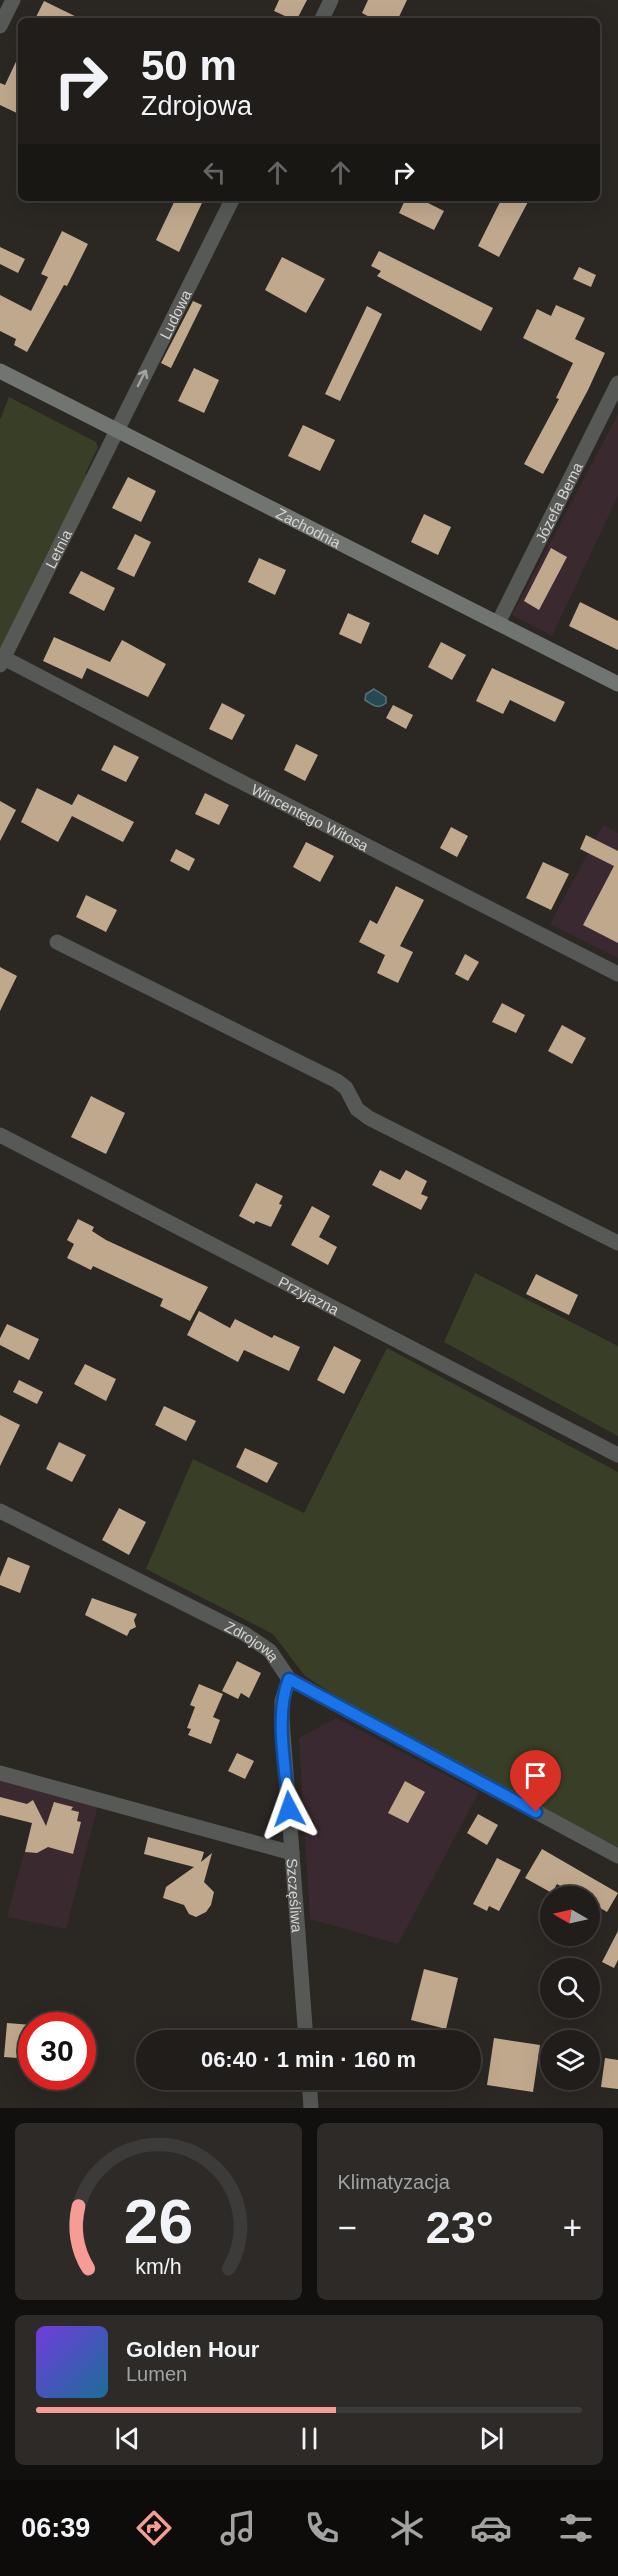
<!DOCTYPE html>
<html lang="pl">
<head>
<meta charset="utf-8">
<style>
	body { margin:0; font-family:Arial,sans-serif; background:#2d2a27; color:#f1f3f6; height:100vh; display:flex; flex-direction:column; font-size:22px; white-space:nowrap }
	* { box-sizing:border-box; margin:0 }
	p { font-size:20px; color:#a2a2a2 }
	.icon { flex:none; width:33px; height:33px; fill:none; stroke:currentColor; stroke-width:2; stroke-linecap:round; stroke-linejoin:round }
	.map { position:relative; height:2108px; overflow:hidden }
	.panel { display:flex; flex-direction:column; gap:15px; padding:15px; background:#12100e; flex:1 }
	.panel>* { flex:none }
	.top-card { position:absolute; left:18px; top:18px; width:582px; height:183px; border-radius:9px; box-shadow:0 6px 24px #0002,0 0 0 2px #3d3b39; background:#201d1a; color:#f1f3f6; overflow:hidden }
	.needle { width:39px; rotate:279deg }
	.buttons { position:absolute; left:540px; top:1886px; display:grid; gap:12px }
	.buttons a { display:grid; place-items:center; width:60px; height:60px; border-radius:50%; background:#201d1a; box-shadow:0 6px 24px #0002,0 0 0 2px #3d3b39; font-size:30px }
	.speed { position:absolute; left:18px; top:2012px; display:flex; gap:12px; font-size:30px; font-weight:700; text-align:center }
	.speed>* { display:grid; place-content:center; width:78px; height:78px; border-radius:50%; background:#201d1a; box-shadow:0 6px 24px #0002,0 0 0 2px #3d3b39; line-height:1 }
	.speed .limit { border:9px solid #d22; background:#fff; color:#111 }
	.pin { position:absolute; display:grid; place-items:center; width:51px; height:51px; color:#fff; margin:-62px -26px; border-radius:50% 50% 50% 0; rotate:-45deg; box-shadow:0 0 6px #0007 }
	.pin .icon { rotate:45deg }
	.me { position:absolute; width:66px; margin:-33px; rotate:356deg; stroke-linejoin:round; filter:drop-shadow(0 0 4px #0008) }
	.turn { display:flex; align-items:center; gap:21px; height:126px; padding:0 24px; font-size:27px }
	.turn .icon { width:78px; height:78px; stroke-width:2.5 }
	.turn b { display:block; font-size:42px; line-height:51px }
	.lanes { display:flex; align-items:center; height:57px; padding:0 24px; background:#0003; justify-content:center; gap:30px; direction:ltr }
	.lanes .off { opacity:.35 }
	.big { font-size:45px; font-weight:700; line-height:1.1 }
	.panel .tile { flex:1; display:flex; flex-direction:column; justify-content:center; gap:9px; min-width:0; padding:0 21px; border-radius:9px; background:#2d2a27 }
	.panel .dial { align-items:center; gap:0 }
	.dial svg { height:156px; overflow:visible; fill:none; stroke:#3d3b39; stroke-width:7; stroke-linecap:round; text-anchor:middle }
	.dial text { fill:#f1f3f6; stroke:none }
	.song { display:flex; align-items:center; gap:18px }
	.cover { width:72px; height:72px; border-radius:9px; background:linear-gradient(135deg,hsl(260 70% 55%),hsl(200 70% 35%)) }
	.played { height:6px; border-radius:3px; background:linear-gradient(90deg,#f59c96 55%,#3d3b39 55%) }
	.keys { display:flex; justify-content:space-around; direction:ltr }
	.heat { display:flex; justify-content:space-between; align-items:center; font-size:33px; direction:ltr }
	.panel .tiles { flex:1; display:grid; gap:15px; grid-template-columns:1fr 1fr }
	.tile:last-child { grid-column:span 2 }
	.trip { position:absolute; left:136px; top:2030px; width:345px; height:60px; border-radius:30px; background:#201d1a; box-shadow:0 6px 24px #0002,0 0 0 2px #3d3b39; font-weight:700; line-height:60px; text-align:center }
	.menu { display:flex; height:96px; justify-content:space-around; align-items:center; background:#0d0c0a; color:#a2a2a2 }
	.menu .icon { width:42px; height:42px }
	.menu .selected { color:#f59c96 }
	.menu b { font-size:27px; color:#f1f3f6 }
	.map>svg:first-child { display:block }
</style>
</head>
<body>
<div class="map">
<svg width="618" height="2108" viewBox="0 0 618 2108">
	<rect width="100%" height="100%" fill="#2b2722"/>
	<g fill="#3b2930">
		<path d="M618,414V496L552,636L512,615Z"/>
		<path d="M0,1778L98,1805L66,1929L7,1917L32,1823L0,1814Z"/>
	</g>
	<g fill="#3b2931">
		<path d="M603,825L618,833V958L550,924Z"/>
		<path d="M336,1718L479,1792L398,1944L310,1919L299,1738Z"/>
	</g>
	<g fill="#393f26">
		<path d="M9,397L96,442L98,447L86,472L85,485L45,557L0,650V420Z"/>
		<path d="M475,1273L618,1346V1436L444,1342Z"/>
		<path d="M387,1348L618,1472V1847L362,1713L305,1676L273,1634L146,1569L193,1459L304,1513Z"/>
	</g>
	<path fill="#244a54" stroke="#59737a" stroke-width="1.5" d="M374,689L386,697V703C378,710 373,705 365,700L366,694Z"/>
	<g fill="#c0a88d">
		<path d="M279,0H307L296,21L274,11Z"/>
		<path d="M368,0H407L397,21H377L362,13Z"/>
		<path d="M44,1L85,21H34Z"/>
		<path d="M21,51V115L0,105V83L5,85Z"/>
		<path d="M176,198H191L202,203L179,252L156,240Z"/>
		<path d="M406,198H418L444,211L434,230L399,213Z"/>
		<path d="M502,198H530L499,257L478,246Z"/>
		<path d="M62,231L88,244L67,286L64,285L27,352L14,345L16,339L0,331V295L31,311L48,277L41,274Z"/>
		<path d="M0,247L25,259L18,273L0,264Z"/>
		<path d="M379,251L493,308L481,331L377,276L381,271L371,266Z"/>
		<path d="M282,257L325,279L306,313L265,290Z"/>
		<path d="M579,267L596,275L591,287L573,279Z"/>
		<path d="M193,301L202,305L171,368L161,363Z"/>
		<path d="M556,305L585,318L575,339L605,353L588,390L543,474L524,464L559,399L556,398L573,363L523,338L537,309L551,316Z"/>
		<path d="M367,306L382,314L340,401L325,394Z"/>
		<path d="M194,368L219,380L204,413L178,401Z"/>
		<path d="M303,425L335,440L320,471L288,456Z"/>
		<path d="M128,477L156,491L141,522L112,508Z"/>
		<path d="M424,514L451,527L438,555L411,542Z"/>
		<path d="M135,534L151,542L134,577L117,569Z"/>
		<path d="M551,548L567,557L539,610L524,601Z"/>
		<path d="M259,558L286,570L275,595L248,582Z"/>
		<path d="M81,571L115,588L104,611L69,593Z"/>
		<path d="M580,602L618,621V650L569,626Z"/>
		<path d="M348,613L370,623L361,644L339,634Z"/>
		<path d="M54,637L110,662L122,640L166,664L148,697L87,668L82,679L43,661Z"/>
		<path d="M441,642L466,655L452,680L428,667Z"/>
		<path d="M492,668L565,702L555,722L510,700L503,714L476,701Z"/>
		<path d="M222,703L245,715L232,740L209,729Z"/>
		<path d="M393,705L413,715L406,729L386,718Z"/>
		<path d="M296,744L318,755L305,781L284,770Z"/>
		<path d="M114,745L139,757L126,782L101,770Z"/>
		<path d="M37,788L72,805L78,794L134,822L123,842L72,816L58,842L21,822Z"/>
		<path d="M205,793L229,805L219,825L195,814Z"/>
		<path d="M0,801L16,810L0,841Z"/>
		<path d="M451,827L468,836L457,857L440,848Z"/>
		<path d="M586,835L618,851V943L583,925L614,866L580,849Z"/>
		<path d="M306,842L334,856L320,882L293,867Z"/>
		<path d="M176,849L195,859L189,871L170,861Z"/>
		<path d="M543,862L569,874L551,910L526,898Z"/>
		<path d="M396,886L424,900L400,946L413,952L398,983L377,973L385,955L359,942L370,920L377,924Z"/>
		<path d="M86,895L117,910L106,932L76,917Z"/>
		<path d="M465,954L479,962L468,981L455,974Z"/>
		<path d="M0,967L17,976L0,1011Z"/>
		<path d="M502,1003L525,1015L516,1033L492,1022Z"/>
		<path d="M562,1025L586,1038L572,1064L548,1051Z"/>
		<path d="M91,1096L125,1113L106,1154L71,1137Z"/>
		<path d="M380,1170L400,1180L406,1170L427,1181L421,1194L428,1197L421,1210L372,1185Z"/>
		<path d="M256,1183L283,1196L279,1204L282,1205L271,1227L256,1221L254,1224L239,1216Z"/>
		<path d="M312,1206L330,1216L319,1237L337,1247L328,1265L291,1245Z"/>
		<path d="M78,1219L94,1227L92,1231L106,1240L208,1287L190,1321L160,1306L163,1299L93,1266L91,1270L67,1258L74,1244L67,1240Z"/>
		<path d="M536,1274L578,1295L569,1315L526,1294Z"/>
		<path d="M199,1311L230,1328L235,1319L272,1338L274,1335L300,1347L289,1371L244,1350L238,1362L187,1335Z"/>
		<path d="M7,1324L39,1339L29,1360L0,1345V1338Z"/>
		<path d="M334,1346L361,1360L344,1394L317,1380Z"/>
		<path d="M85,1364L116,1379L106,1401L74,1384Z"/>
		<path d="M19,1380L43,1392L37,1404L13,1392Z"/>
		<path d="M164,1406L196,1421L186,1441L155,1425Z"/>
		<path d="M0,1415L20,1425L0,1466Z"/>
		<path d="M59,1442L86,1455L72,1482L46,1469Z"/>
		<path d="M245,1448L278,1463L267,1483L236,1467Z"/>
		<path d="M119,1508L146,1522L129,1555L102,1540Z"/>
		<path d="M8,1557L30,1566L20,1593L0,1585V1577Z"/>
		<path d="M92,1598L137,1614L134,1620L136,1627L130,1630L127,1636L85,1615Z"/>
		<path d="M237,1661L261,1673L249,1698L241,1693L238,1699L222,1691Z"/>
		<path d="M199,1684L223,1694L213,1717L220,1720L211,1744L188,1735L191,1729L187,1728L195,1707L190,1705Z"/>
		<path d="M237,1753L254,1761L245,1779L228,1771Z"/>
		<path d="M405,1781L425,1792L408,1823L388,1813Z"/>
		<path d="M0,1797L27,1804L33,1800L46,1826L54,1802L73,1807L71,1810L79,1812L77,1821L81,1822L73,1854L48,1847L37,1853L25,1852L32,1823L0,1815Z"/>
		<path d="M478,1814L498,1825L487,1845L467,1833Z"/>
		<path d="M148,1837L204,1852L201,1862L212,1853L204,1882L214,1892L211,1905L206,1912L196,1917L189,1914L184,1905L163,1898L166,1887L194,1867L144,1854Z"/>
		<path d="M542,1849L618,1893L607,1912L590,1902V1896H578L557,1884L552,1893L525,1878Z"/>
		<path d="M497,1858L521,1870L499,1911L489,1906L487,1911L473,1904Z"/>
		<path d="M618,1931V1960L614,1968L602,1962Z"/>
		<path d="M424,1969L458,1978L446,2029L411,2020Z"/>
		<path d="M7,2023L32,2025V2059L4,2057Z"/>
		<path d="M494,2038L540,2045L533,2092L487,2085Z"/>
		<path d="M605,2058L618,2060V2089L601,2087Z"/>
	</g>
	<g fill="none" stroke-linecap="round" stroke-linejoin="round">
		<g stroke="#575957" stroke-width="15">
			<path d="M321,21L331,0"/>
			<path d="M0,26L13,0"/>
			<path id="s1" d="M498,623L618,383"/>
			<path id="s2" d="M4,658L226,774L618,974"/>
			<path id="s3" d="M0,665L233,198"/>
			<path d="M57,942L337,1081L346,1088L357,1109L369,1118L618,1243"/>
			<path id="s4" d="M0,1135L618,1455"/>
			<path id="s5" d="M0,1511L245,1634L270,1651L289,1679L618,1856"/>
			<path id="s6" d="M289,1679L282,1701V1719L306,2040"/>
			<path d="M0,1773L292,1853"/>
			<path d="M309,2079L311,2108"/>
		</g>
		<path stroke="#717571" stroke-width="15" id="s7" d="M0,371L618,684"/>
	</g>
	<defs><path id="oneway-shaft" d="M-6 0H5M1.5-3L5.5 0L1.5 3" fill="none" stroke-width="1.6" stroke-linecap="round" stroke-linejoin="round" transform="scale(1.5)"/></defs>
	<use stroke="#a3a3a0" href="#oneway-shaft" transform="translate(142 378) rotate(-63)"/>
	<g fill="none" stroke-linecap="round" stroke-linejoin="round">
		<g stroke="#114b97" stroke-width="15">
			<path id="route" d="M289,1809C286,1770 274,1715 289,1679L536,1812"/>
		</g>
		<use href="#route" stroke="#1a73e8" stroke-width="10"/>
	</g>
	<g text-anchor="middle" dominant-baseline="central" stroke-width="6" stroke-linejoin="round" paint-order="stroke">
		<g font-size="15" fill="#d6d4d1" stroke="#2b2722">
			<text stroke="none"><textPath href="#s3" startOffset="392">Ludowa</textPath></text>
			<text stroke="none"><textPath href="#s1" startOffset="135">Józefa Bema</textPath></text>
			<text stroke="none"><textPath href="#s7" startOffset="346">Zachodnia</textPath></text>
			<text stroke="none"><textPath href="#s3" startOffset="130">Letnia</textPath></text>
			<text stroke="none"><textPath href="#s2" startOffset="345">Wincentego Witosa</textPath></text>
			<text stroke="none"><textPath href="#s4" startOffset="348">Przyjazna</textPath></text>
			<text stroke="none"><textPath href="#s5" startOffset="284">Zdrojowa</textPath></text>
			<text stroke="none"><textPath href="#s6" startOffset="218">Szczęśliwa</textPath></text>
		</g>
	</g>
</svg>
<div class="buttons">
<a><svg class="needle" viewBox="-14 -14 28 28"><path d="M0-13l5 13h-10z" fill="#e53935"/><path d="M0 13l5-13h-10z" fill="#a2a2a2"/></svg></a>
<a><svg class="icon" aria-label="search" viewBox="0 0 24 24"><circle cx="10" cy="10" r="6"/><path d="M15 15l6 6"/></svg></a>
<a><svg class="icon" aria-label="layers" viewBox="0 0 24 24"><path d="M12 4l9 5-9 5-9-5zM3 14l9 5 9-5"/></svg></a>
</div>
<div class="speed"><div class="limit">30</div></div>
<div class="pin" style="left:536px;top:1812px;background:#d93025"><svg class="icon" aria-label="arrive" viewBox="0 0 24 24"><path d="M6 21V4h12l-3 4 3 4H6"/></svg></div>
<svg class="me" style="left:289px;top:1809px" viewBox="-20 -20 40 40"><path d="M0-17L14 15 0 8-14 15z" fill="#1a73e8" stroke="#fff" stroke-width="4"/></svg>
<div class="trip">06:40 · 1 min · 160 m</div>
<div class="top-card">
<div class="turn"><svg class="icon" aria-label="right" viewBox="0 0 24 24"><path d="M7 20v-9h11M14 6l5 5-5 5"/></svg><div><b>50 m</b>Zdrojowa</div></div>
<div class="lanes"><svg class="icon off" aria-label="left" viewBox="0 0 24 24"><path d="M17 20v-9H6M10 6l-5 5 5 5"/></svg><svg class="icon off" aria-label="ahead" viewBox="0 0 24 24"><path d="M12 20V5M6 11l6-6 6 6"/></svg><svg class="icon off" aria-label="ahead" viewBox="0 0 24 24"><path d="M12 20V5M6 11l6-6 6 6"/></svg><svg class="icon" aria-label="right" viewBox="0 0 24 24"><path d="M7 20v-9h11M14 6l5 5-5 5"/></svg></div>
</div>
</div>
<section class="panel">
<div class="tiles">
<div class="tile dial"><svg viewBox="0 0 100 80">
<path d="M14 69A42 42 0 1 1 86 69"/>
<path d="M14 69A42 42 0 0 1 9 37" stroke="#f59c96"/>
<text x="50" y="56" font-size="32" font-weight="700">26</text>
<text x="50" y="72" font-size="11">km/h</text>
</svg></div>
<div class="tile"><p>Klimatyzacja</p>
<div class="heat"><a>−</a><b class="big">23°</b><a>+</a></div>
</div>
<div class="tile">
<div class="song"><i class="cover"></i><div><b>Golden Hour</b><p>Lumen</p></div></div>
<div class="played"></div>
<div class="keys"><svg class="icon" aria-label="previous" viewBox="0 0 24 24"><path d="M18 5L8 12l10 7zM5 5v14"/></svg><svg class="icon" aria-label="pause" viewBox="0 0 24 24"><path d="M8 5v14M16 5v14"/></svg><svg class="icon" aria-label="next" viewBox="0 0 24 24"><path d="M6 5l10 7-10 7zM19 5v14"/></svg></div>
</div>
</div>
</section>
<nav class="menu">
<b>06:39</b>
<svg class="icon selected" aria-label="directions" viewBox="0 0 24 24"><path d="M12 3l9 9-9 9-9-9zM9 14v-3h6M13 9l2 2-2 2"/></svg>
<svg class="icon" aria-label="music" viewBox="0 0 24 24"><path d="M9 18V5l10-2v13"/><circle cx="6" cy="18" r="3"/><circle cx="16" cy="16" r="3"/></svg>
<svg class="icon" aria-label="phone" viewBox="0 0 24 24"><path d="M5 4h4l2 5-3 2q2 4 5 5l2-3 5 2v4C11 20 4 13 5 4z"/></svg>
<svg class="icon" aria-label="climate" viewBox="0 0 24 24"><path d="M12 3v18M4 7l16 10M4 17L20 7"/></svg>
<svg class="icon" aria-label="car" viewBox="0 0 24 24"><path d="M5 17H2v-5l4-1 3-4h7l3 4 3 1v5h-3M9 17h6M6 11h13"/><circle cx="7" cy="17" r="2"/><circle cx="17" cy="17" r="2"/></svg>
<svg class="icon" aria-label="filters" viewBox="0 0 24 24"><path d="M4 7h16M4 17h16"/><circle cx="9" cy="7" r="2"/><circle cx="15" cy="17" r="2"/></svg>
</nav>
</body>
</html>
